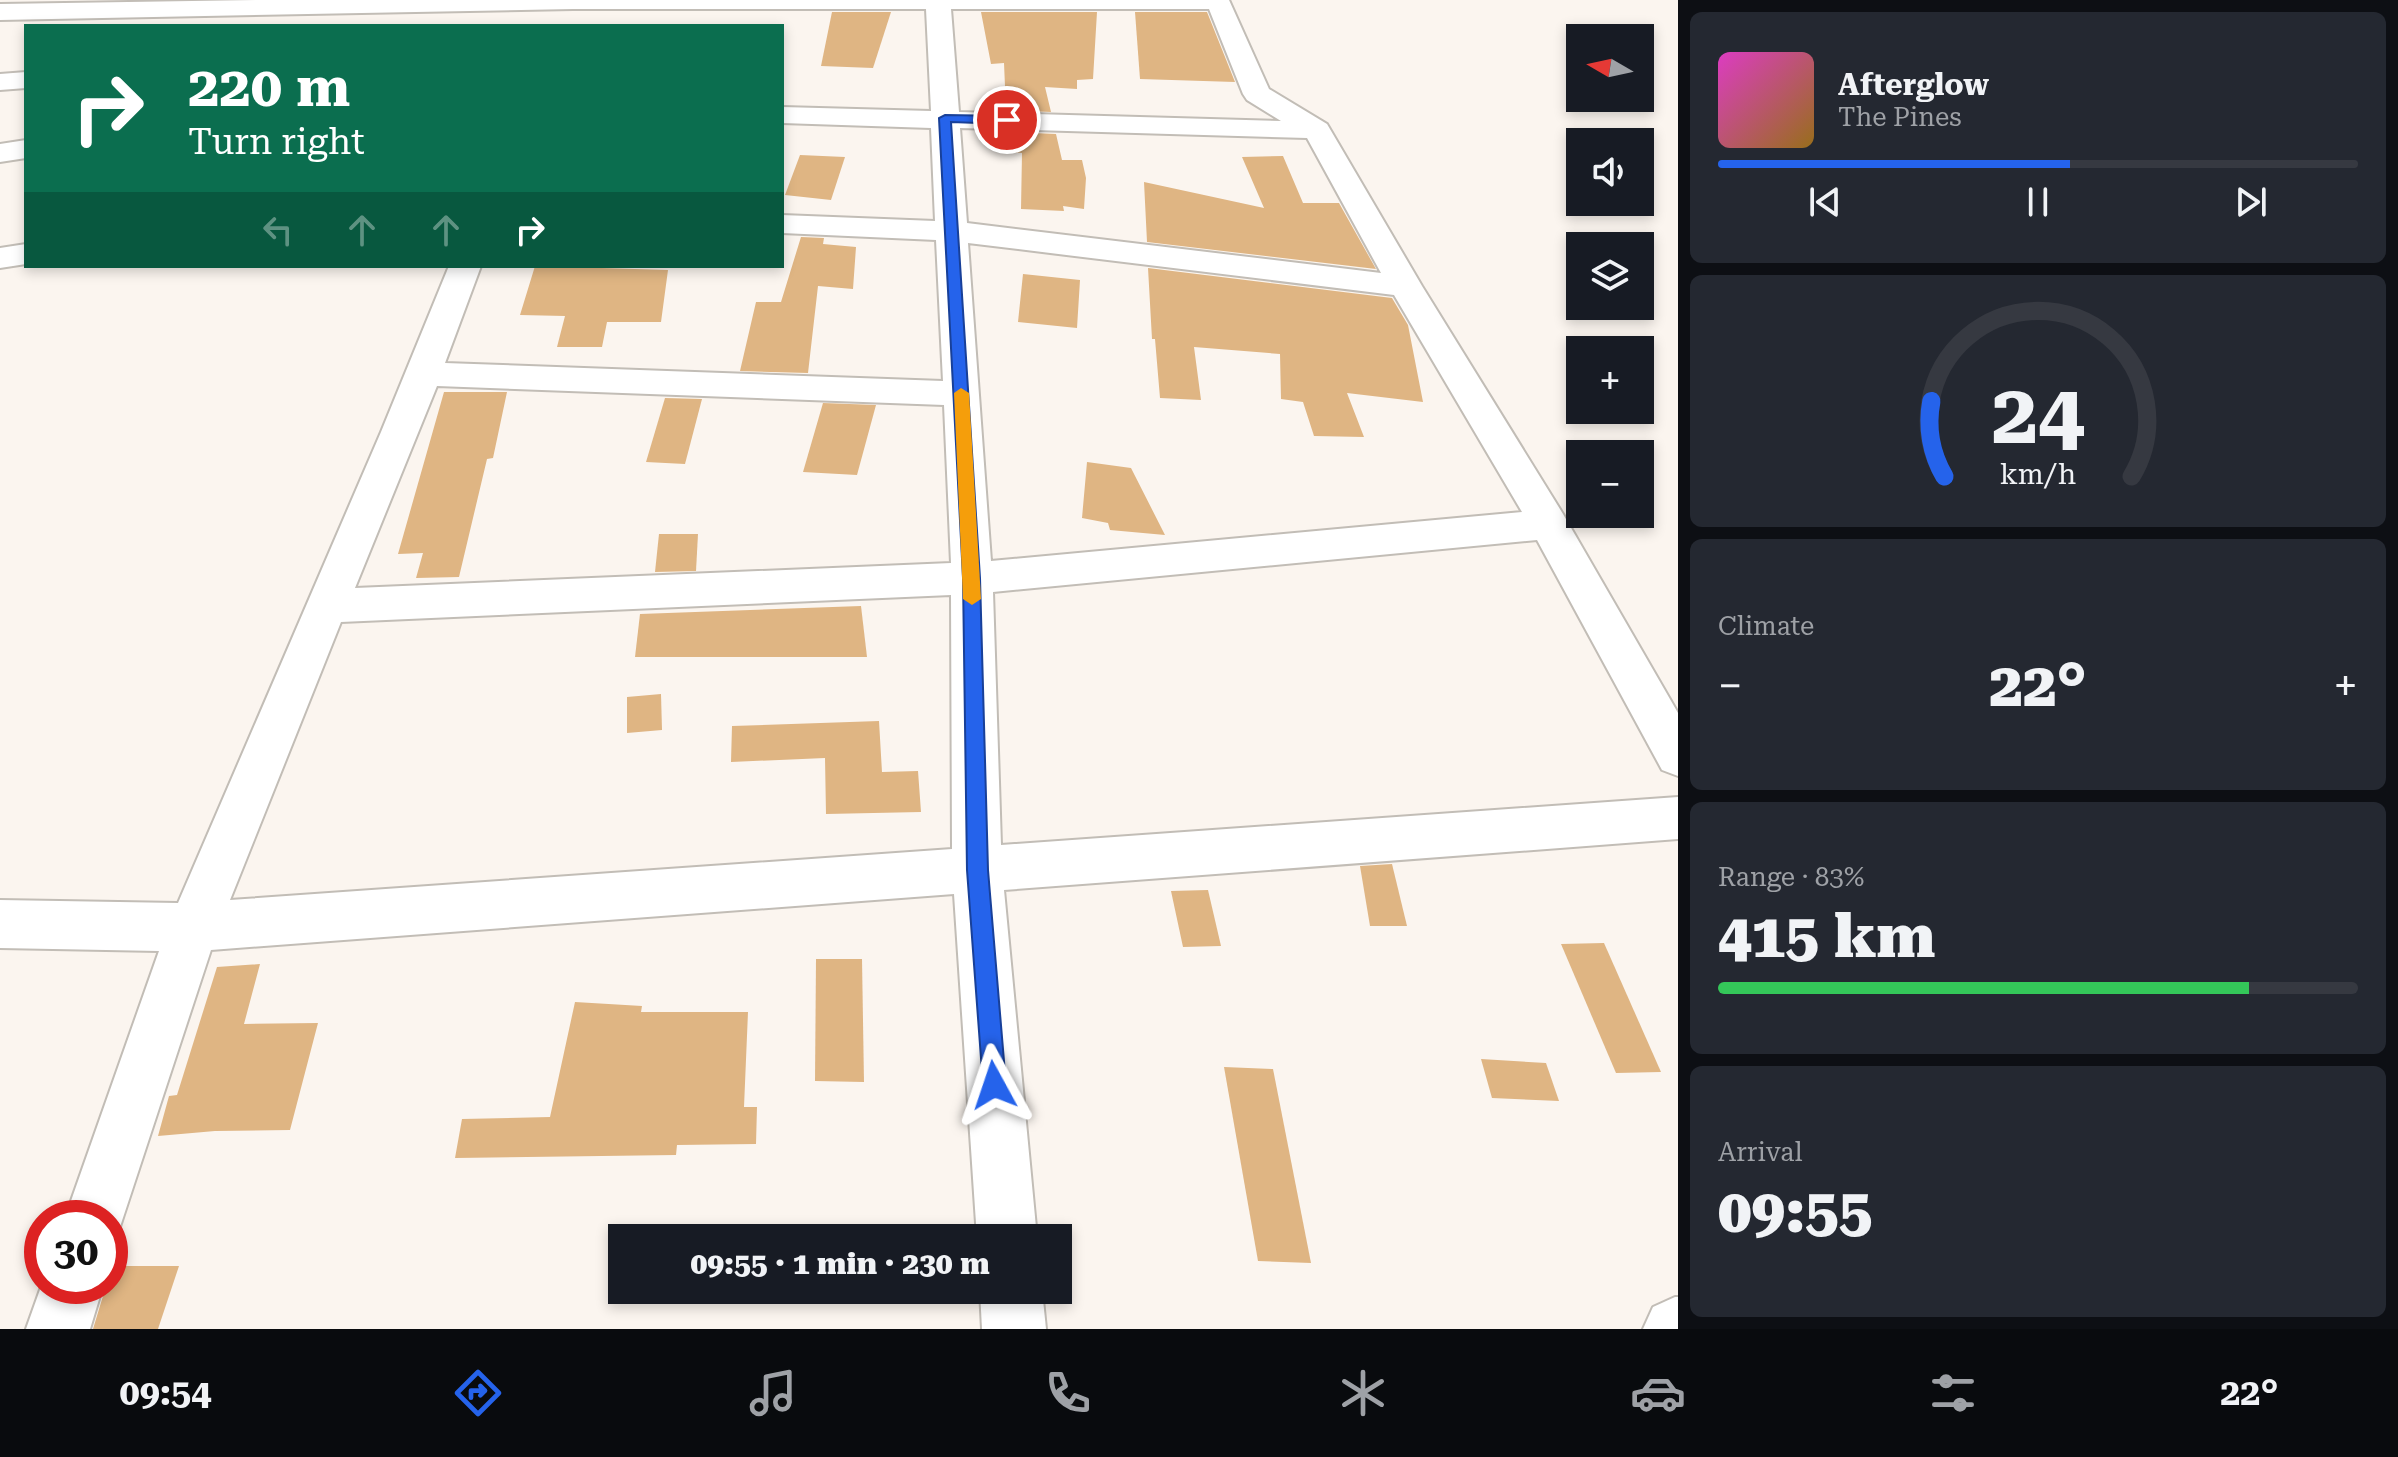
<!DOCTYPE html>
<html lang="en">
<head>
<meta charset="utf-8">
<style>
	body { margin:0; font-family:"Roboto Serif",serif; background:#242831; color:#f1f3f6; height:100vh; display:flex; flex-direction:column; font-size:30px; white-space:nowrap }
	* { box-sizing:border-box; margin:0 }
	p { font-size:26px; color:#9ea1a6 }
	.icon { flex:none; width:44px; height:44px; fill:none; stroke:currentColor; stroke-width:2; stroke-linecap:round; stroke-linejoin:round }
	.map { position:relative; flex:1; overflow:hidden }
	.side { display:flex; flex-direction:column; gap:12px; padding:12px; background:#0d0f14; width:720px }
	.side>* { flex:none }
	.hud { position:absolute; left:24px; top:24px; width:760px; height:244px; border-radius:0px; box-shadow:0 4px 12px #0003; background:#0b6e4f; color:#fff; overflow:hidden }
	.needle { width:52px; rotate:279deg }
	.controls { position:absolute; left:1566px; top:24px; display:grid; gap:16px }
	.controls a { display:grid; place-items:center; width:88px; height:88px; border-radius:0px; background:#171b24; box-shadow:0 4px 12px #0003; font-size:40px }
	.speed { position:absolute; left:24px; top:1200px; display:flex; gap:16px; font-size:40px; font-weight:700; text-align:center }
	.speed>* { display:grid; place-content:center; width:104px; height:104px; border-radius:50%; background:#171b24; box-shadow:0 4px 12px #0003; line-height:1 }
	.speed .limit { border:12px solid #d22; background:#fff; color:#111 }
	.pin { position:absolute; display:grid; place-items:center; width:68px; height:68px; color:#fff; margin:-34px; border:4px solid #fff; border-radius:50%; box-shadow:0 2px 8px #0007 }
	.me { position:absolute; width:88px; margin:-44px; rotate:355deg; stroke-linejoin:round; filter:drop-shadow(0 0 6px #0008) }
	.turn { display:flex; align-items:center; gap:28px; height:168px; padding:0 32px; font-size:36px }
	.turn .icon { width:104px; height:104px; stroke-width:2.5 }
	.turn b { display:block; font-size:56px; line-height:68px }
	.lanes { display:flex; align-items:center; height:76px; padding:0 32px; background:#0003; justify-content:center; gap:40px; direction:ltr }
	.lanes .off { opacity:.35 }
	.big { font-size:60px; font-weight:800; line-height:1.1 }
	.side .widget { flex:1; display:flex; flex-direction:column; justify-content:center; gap:12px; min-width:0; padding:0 28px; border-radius:12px; background:#242831 }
	.side .dial { align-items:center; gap:0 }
	.dial svg { height:208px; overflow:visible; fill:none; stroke:#363941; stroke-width:7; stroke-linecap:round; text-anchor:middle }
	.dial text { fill:#f1f3f6; stroke:none }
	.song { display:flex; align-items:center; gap:24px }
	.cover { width:96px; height:96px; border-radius:12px; background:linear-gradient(135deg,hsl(310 70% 55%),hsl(40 70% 35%)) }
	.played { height:8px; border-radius:4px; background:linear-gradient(90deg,#2563eb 55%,#363941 55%) }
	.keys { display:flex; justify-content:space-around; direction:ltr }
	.heat { display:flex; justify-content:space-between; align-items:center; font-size:44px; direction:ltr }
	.charge { height:12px; border-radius:6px; background:linear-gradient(90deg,#34c759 83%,#363941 0) }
	.trip { position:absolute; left:608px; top:1224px; width:464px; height:80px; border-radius:0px; background:#171b24; box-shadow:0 4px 12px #0003; font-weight:800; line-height:80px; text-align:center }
	.tab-bar { display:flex; height:128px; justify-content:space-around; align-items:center; background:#090b0e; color:#9ea1a6 }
	.tab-bar .icon { width:56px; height:56px }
	.tab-bar .selected { color:#2563eb }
	.tab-bar b { font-size:36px; color:#f1f3f6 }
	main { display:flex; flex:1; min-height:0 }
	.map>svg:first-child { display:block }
</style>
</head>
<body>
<main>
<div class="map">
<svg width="1678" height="1329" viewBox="0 0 1678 1329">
	<rect width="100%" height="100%" fill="#fbf5ef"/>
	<g fill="#dfb583">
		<path d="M832,12H891L873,68L821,66Z"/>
		<path d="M981,12H1097L1093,79L1077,80V89L1045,87L1051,112L1006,110L1004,63L991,64Z"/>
		<path d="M1135,12H1207L1235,82L1140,79Z"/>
		<path d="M1007,132L1056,134L1062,160H1082L1086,178L1084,209L1063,206L1064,211L1021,209L1022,153L1008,152Z"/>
		<path d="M800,155L845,157L831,200L785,195Z"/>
		<path d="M1283,156L1303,203H1339L1376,269L1147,242L1144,182L1264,208L1242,157Z"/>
		<path d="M801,237L824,238L823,244L856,247L853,289L818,286L808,373L740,371L756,302H781Z"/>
		<path d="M535,266L668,270L661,322H607L602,347H557L565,316L520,315Z"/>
		<path d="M1148,268L1392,298L1408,325L1423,402L1347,393L1364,437L1314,436L1303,402L1281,399L1280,354L1194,347L1201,400L1160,398L1155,339H1152Z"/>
		<path d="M1023,274L1080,280L1077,328L1018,322Z"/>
		<path d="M444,392H507L493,458L487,459L459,577L416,578L423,553L398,554Z"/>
		<path d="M665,398L702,399L685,464L646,462Z"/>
		<path d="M823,403L876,405L857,475L803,472Z"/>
		<path d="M1087,462L1131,468L1165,535L1110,530L1108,523L1082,518Z"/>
		<path d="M659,534H698L696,571L655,572Z"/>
		<path d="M861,606L867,657H635L640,614Z"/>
		<path d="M661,694L662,730L627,733V697Z"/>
		<path d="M879,721L882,772L918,771L921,812L826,814L825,758L731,762L732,726Z"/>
		<path d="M1392,864L1407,926H1370L1360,866Z"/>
		<path d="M1208,890L1221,946L1183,947L1171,891Z"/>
		<path d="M1604,943L1661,1072L1616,1073L1561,944Z"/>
		<path d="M816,959H862L864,1082L815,1081Z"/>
		<path d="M260,964L244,1024L318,1023L290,1130L215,1131L158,1136L169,1096L177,1095L217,967Z"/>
		<path d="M575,1002L642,1006L641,1012H748L744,1107H757L756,1144L677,1145L676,1155L455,1158L462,1119L550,1117Z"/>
		<path d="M1481,1059L1546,1063L1559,1101L1492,1098Z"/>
		<path d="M1224,1067L1273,1069L1311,1263L1258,1261Z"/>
		<path d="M111,1266H179L158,1329H93L106,1286H110Z"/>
	</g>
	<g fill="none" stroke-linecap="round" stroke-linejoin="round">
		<g stroke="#c2bdb6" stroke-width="4">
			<g id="minor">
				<path d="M259,0H1229L1269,89L1327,124L1422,286L1563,514L1678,713V776L1662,770L1537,540L993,592L1001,845L1678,797V839L1004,890L1037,1238H977L954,894L211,950L116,1239L110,1242V1218H65L159,951L0,948V900L178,903L381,432L449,266H481L445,363L943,381L936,240L782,233V215L935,221L931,128L782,123V107L931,111L926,9H573L0,20V4ZM951,9H1209L1243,94L1247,100L1281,121L959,112ZM960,128L1307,138L1381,273L967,223ZM968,243L1394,295L1522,512L991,561ZM437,386L944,405L951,563L355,588ZM951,595L952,849L230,900L341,622Z"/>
				<path d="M26,72V88L0,90V74Z"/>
				<path d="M26,140V158L0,162V144Z"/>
				<path d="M26,244V264L0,268V248Z"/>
				<path d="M42,1284V1286H103L90,1329H26Z"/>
				<path d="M980,1290H1042L1046,1329H982Z"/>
				<path d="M1675,1297H1678V1329H1643L1653,1307Z"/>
			</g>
		</g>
		<use href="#minor" fill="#fff" fill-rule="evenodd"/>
	</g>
	<path fill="#2563eb" stroke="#184099" stroke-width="2" d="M945,115L1007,116L1013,120L1007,124L951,122L980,578L988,870L1006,1085L1003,1093L994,1096L986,1093L983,1085L967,870L963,578L939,118Z"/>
	<path fill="#f59e0b" d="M961,388L969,393L981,599L972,605L963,599L954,393Z"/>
</svg>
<div class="controls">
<a><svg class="needle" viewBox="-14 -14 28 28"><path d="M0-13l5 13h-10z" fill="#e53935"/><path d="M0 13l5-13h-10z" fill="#9ea1a6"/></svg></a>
<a><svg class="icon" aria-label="sound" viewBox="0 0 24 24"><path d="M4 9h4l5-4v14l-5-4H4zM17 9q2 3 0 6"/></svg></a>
<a><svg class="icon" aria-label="layers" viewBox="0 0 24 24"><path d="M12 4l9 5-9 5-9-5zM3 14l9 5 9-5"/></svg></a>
<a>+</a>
<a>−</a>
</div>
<div class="speed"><div class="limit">30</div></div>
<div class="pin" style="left:1007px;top:120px;background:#d93025"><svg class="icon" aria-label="arrive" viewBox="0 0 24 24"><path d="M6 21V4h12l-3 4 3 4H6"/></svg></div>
<svg class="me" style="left:994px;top:1085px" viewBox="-20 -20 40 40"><path d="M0-17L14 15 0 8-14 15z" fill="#2563eb" stroke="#fff" stroke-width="4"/></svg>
<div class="trip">09:55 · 1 min · 230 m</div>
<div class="hud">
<div class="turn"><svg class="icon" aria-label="right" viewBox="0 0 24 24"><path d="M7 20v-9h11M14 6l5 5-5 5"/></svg><div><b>220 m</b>Turn right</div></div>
<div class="lanes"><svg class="icon off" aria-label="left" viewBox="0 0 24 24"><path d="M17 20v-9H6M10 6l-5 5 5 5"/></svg><svg class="icon off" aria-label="ahead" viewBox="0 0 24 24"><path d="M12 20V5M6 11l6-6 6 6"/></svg><svg class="icon off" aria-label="ahead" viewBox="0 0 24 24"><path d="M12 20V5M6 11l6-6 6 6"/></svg><svg class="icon" aria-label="right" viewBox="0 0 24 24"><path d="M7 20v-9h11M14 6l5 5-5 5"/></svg></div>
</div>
</div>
<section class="side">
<div class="widget">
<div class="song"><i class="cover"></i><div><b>Afterglow</b><p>The Pines</p></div></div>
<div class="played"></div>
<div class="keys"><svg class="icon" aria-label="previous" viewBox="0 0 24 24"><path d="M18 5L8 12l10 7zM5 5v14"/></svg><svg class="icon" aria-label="pause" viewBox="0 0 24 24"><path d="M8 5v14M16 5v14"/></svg><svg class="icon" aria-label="next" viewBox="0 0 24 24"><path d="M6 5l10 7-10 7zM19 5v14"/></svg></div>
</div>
<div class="widget dial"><svg viewBox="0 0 100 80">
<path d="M14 69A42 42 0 1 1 86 69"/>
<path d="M14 69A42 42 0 0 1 9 40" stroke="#2563eb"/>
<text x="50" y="56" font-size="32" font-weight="700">24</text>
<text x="50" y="72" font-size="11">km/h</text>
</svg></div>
<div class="widget"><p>Climate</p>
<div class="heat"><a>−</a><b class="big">22°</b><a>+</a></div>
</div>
<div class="widget"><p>Range · 83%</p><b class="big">415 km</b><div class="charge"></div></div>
<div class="widget"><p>Arrival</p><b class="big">09:55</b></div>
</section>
</main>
<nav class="tab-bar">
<b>09:54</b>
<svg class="icon selected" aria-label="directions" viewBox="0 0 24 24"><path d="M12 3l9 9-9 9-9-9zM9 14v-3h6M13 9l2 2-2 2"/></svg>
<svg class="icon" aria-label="music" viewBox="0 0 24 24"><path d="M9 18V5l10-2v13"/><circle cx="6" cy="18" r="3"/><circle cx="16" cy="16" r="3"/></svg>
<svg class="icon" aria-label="phone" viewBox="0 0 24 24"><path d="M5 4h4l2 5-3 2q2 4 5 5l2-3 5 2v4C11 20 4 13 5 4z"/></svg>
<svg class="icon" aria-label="climate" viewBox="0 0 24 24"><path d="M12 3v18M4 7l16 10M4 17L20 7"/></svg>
<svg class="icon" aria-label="car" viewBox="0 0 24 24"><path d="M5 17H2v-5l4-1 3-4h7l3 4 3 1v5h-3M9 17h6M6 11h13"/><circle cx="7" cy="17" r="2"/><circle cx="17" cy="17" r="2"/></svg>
<svg class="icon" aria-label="filters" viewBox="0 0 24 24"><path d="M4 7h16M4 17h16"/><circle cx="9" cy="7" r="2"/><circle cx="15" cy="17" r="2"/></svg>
<b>22°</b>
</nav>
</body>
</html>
